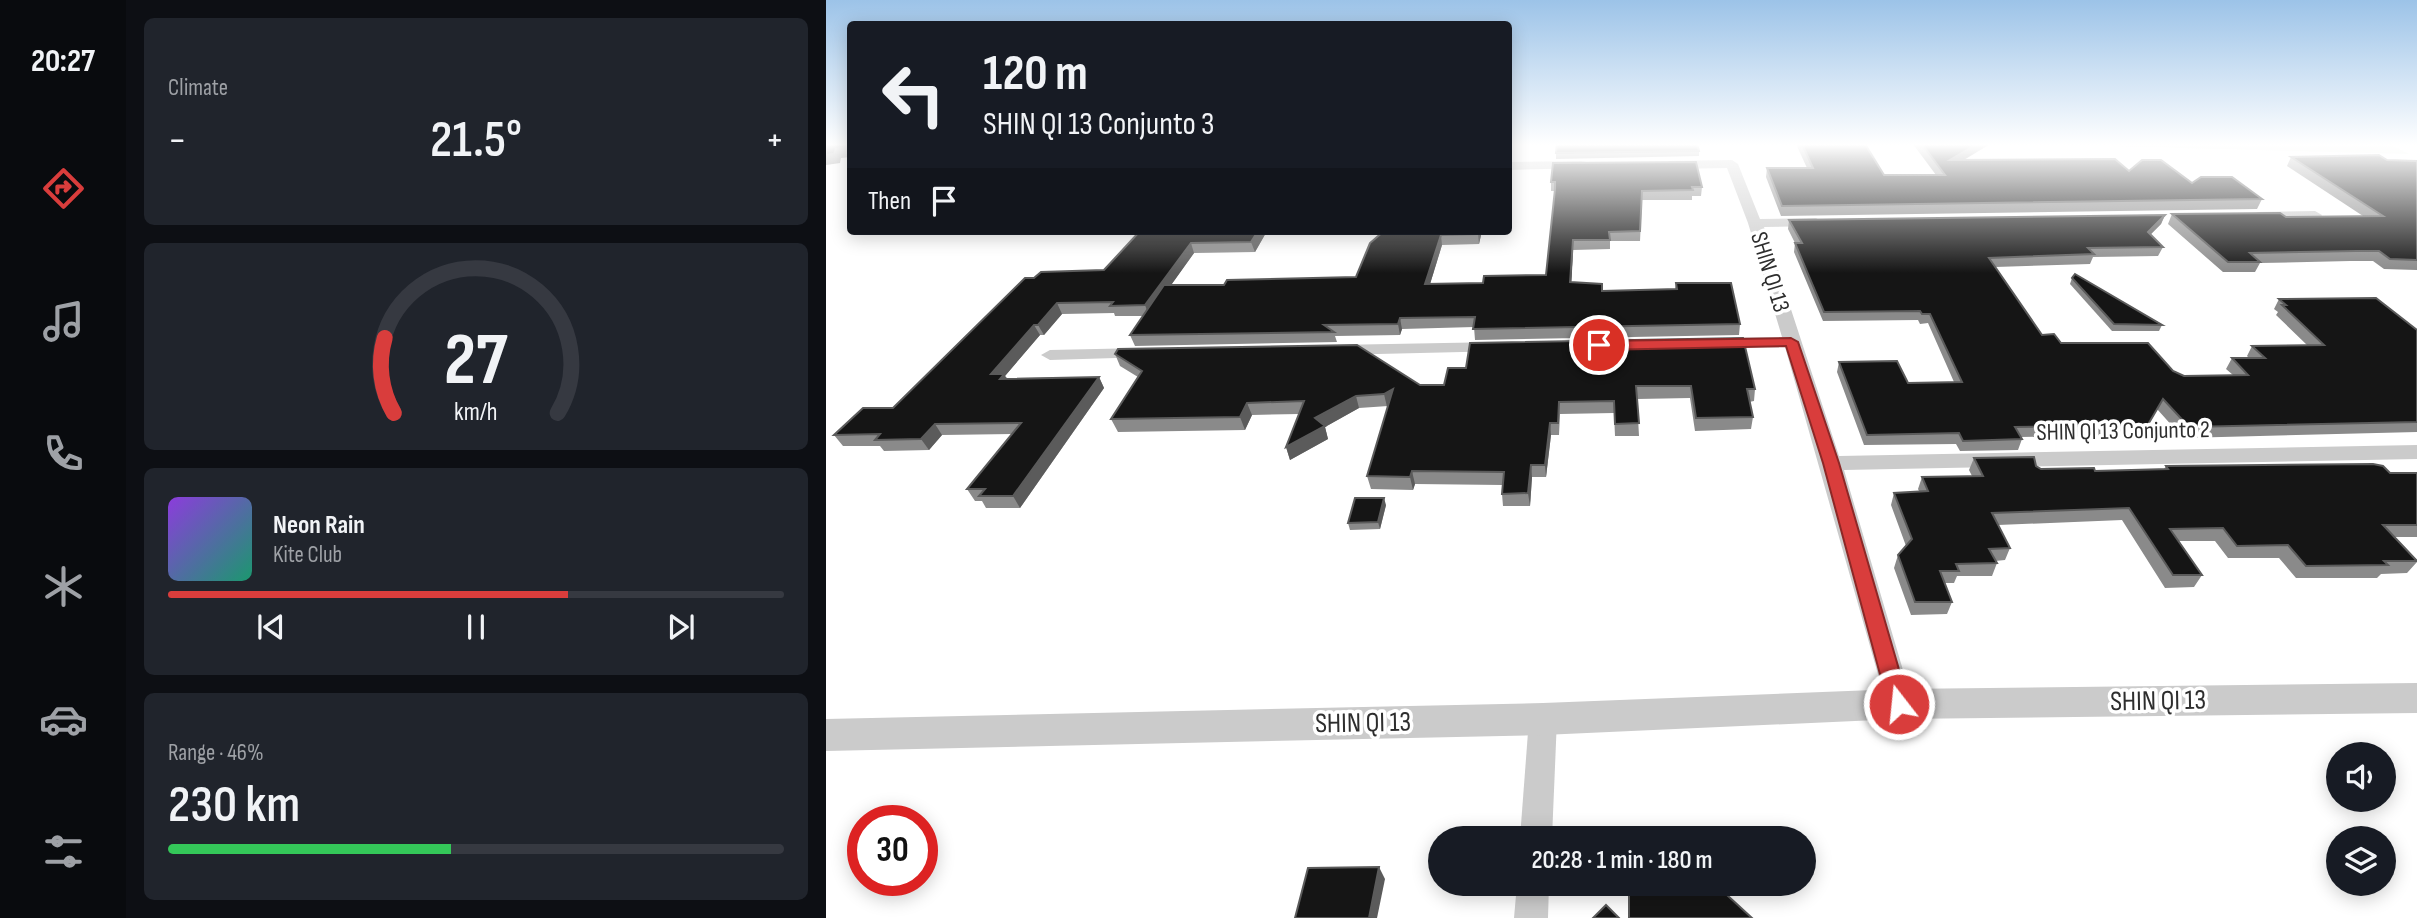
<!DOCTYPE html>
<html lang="en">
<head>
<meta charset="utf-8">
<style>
	body { margin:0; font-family:"Sofia Sans Condensed",sans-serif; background:#20242c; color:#f1f3f6; height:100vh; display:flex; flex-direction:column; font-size:26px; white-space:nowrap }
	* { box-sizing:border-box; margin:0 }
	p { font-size:23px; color:#9ea1a6 }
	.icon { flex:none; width:38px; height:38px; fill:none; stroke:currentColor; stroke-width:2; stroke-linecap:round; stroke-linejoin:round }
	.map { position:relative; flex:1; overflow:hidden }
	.drawer { display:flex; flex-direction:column; gap:18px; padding:18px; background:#0d0f14; width:700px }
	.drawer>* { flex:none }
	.top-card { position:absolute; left:21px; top:21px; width:665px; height:214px; border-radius:7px; box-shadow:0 4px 18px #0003; background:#171b24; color:#f1f3f6; overflow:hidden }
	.buttons { position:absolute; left:1500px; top:742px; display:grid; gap:14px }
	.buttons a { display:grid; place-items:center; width:70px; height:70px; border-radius:50%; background:#171b24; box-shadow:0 4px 18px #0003; font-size:35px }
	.speed { position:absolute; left:21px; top:805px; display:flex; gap:14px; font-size:35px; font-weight:700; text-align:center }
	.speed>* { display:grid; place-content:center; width:91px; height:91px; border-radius:50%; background:#171b24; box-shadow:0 4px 18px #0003; line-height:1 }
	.speed .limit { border:10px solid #d22; background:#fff; color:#111 }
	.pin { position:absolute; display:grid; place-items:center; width:60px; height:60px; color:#fff; margin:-30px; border:4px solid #fff; border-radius:50%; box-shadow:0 2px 7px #0007 }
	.me { position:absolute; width:77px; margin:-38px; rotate:344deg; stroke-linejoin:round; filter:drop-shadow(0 0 5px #0008) }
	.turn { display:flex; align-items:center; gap:24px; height:147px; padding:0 21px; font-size:32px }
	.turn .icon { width:91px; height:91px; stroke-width:2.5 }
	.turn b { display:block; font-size:49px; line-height:60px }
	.then { display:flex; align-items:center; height:66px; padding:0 21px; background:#0003; gap:14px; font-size:26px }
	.big { font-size:52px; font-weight:600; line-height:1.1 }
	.drawer .tile { flex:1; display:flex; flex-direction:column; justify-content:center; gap:10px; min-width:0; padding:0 24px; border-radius:10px; background:#20242c }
	.drawer .dial { align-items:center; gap:0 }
	.dial svg { height:182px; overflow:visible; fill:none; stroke:#363941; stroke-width:7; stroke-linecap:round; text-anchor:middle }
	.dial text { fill:#f1f3f6; stroke:none }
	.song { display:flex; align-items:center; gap:21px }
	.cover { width:84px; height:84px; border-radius:10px; background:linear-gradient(135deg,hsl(270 70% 55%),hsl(160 70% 35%)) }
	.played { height:7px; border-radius:4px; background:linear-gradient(90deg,#d93d3c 65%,#363941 65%) }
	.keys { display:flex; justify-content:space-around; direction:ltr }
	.heat { display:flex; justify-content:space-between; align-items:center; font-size:38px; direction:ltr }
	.charge { height:10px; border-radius:5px; background:linear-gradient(90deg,#34c759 46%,#363941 0) }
	.trip { position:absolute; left:602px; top:826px; width:388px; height:70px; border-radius:35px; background:#171b24; box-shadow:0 4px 18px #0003; font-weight:600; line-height:70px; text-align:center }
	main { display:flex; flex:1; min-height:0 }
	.tab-bar { display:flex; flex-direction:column; width:126px; justify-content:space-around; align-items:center; background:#090b0e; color:#9ea1a6 }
	.tab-bar .icon { width:49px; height:49px }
	.tab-bar .selected { color:#d93d3c }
	.tab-bar b { font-size:32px; color:#f1f3f6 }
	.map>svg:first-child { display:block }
</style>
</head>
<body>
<main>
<nav class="tab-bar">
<b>20:27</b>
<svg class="icon selected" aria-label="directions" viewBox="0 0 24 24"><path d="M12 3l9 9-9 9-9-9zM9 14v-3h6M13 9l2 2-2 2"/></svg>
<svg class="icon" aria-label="music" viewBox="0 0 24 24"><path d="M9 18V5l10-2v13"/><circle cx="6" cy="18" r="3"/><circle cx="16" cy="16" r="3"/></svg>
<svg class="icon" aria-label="phone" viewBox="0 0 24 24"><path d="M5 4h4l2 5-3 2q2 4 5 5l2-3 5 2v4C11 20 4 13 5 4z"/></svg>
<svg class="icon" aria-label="climate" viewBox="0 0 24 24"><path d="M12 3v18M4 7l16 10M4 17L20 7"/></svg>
<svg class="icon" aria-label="car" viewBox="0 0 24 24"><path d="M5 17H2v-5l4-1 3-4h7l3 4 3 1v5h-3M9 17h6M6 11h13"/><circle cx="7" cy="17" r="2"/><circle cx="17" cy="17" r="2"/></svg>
<svg class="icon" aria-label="filters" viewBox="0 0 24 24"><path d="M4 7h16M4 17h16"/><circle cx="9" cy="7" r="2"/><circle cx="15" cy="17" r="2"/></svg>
</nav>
<section class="drawer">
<div class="tile"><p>Climate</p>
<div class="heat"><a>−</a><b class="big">21.5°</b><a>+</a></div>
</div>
<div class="tile dial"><svg viewBox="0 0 100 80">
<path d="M14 69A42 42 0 1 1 86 69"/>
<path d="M14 69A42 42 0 0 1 10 36" stroke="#d93d3c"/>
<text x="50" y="56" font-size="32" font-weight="700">27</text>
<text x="50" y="72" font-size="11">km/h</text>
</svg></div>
<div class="tile">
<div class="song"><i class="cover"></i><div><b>Neon Rain</b><p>Kite Club</p></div></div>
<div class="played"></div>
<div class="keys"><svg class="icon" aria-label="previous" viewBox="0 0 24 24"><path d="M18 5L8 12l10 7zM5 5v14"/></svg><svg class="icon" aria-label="pause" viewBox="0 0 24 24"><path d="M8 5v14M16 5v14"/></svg><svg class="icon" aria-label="next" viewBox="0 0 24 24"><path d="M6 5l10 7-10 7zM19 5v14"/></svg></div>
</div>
<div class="tile"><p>Range · 46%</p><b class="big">230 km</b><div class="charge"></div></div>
</section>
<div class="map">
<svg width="1591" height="918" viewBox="0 0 1591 918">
	<rect width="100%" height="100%" fill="#fff"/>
	<path fill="#e3eadd" d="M1202,144H1563L1583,154Z"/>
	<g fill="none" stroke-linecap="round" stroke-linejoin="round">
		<g fill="#cbcbcb" fill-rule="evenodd">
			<path d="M906,160L912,164L934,219L990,218L997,222L990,226L938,227L1013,456L1591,445V459L1018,470L1087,704L1083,713L1073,716L1063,713L959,347L891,348L882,343L891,338L956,337L922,223L901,168L843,169L837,165L843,161Z"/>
			<path d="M755,161L760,162V168L682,170V162Z"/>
			<path d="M1489,211L1496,215L1494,218L1432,220L1425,216L1432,212Z"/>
			<path d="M673,342L682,347L679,351L509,355L500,350L509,345Z"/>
			<path d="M316,348L325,353L322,357L224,360L215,355L224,350Z"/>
			<path d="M717,707L727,710L731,719L726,838H694L703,719L707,710Z"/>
			<path d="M691,884H723L722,918H688Z"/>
		</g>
		<path fill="#cbcbcb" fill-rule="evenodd" d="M1591,683V713L1073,719L717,735L0,751V719L717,703L1073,689Z"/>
	</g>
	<g fill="#8a8a8a">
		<path d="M970,144H1039L1058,175H1110L1087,144H1164L1138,160L1303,171L1366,183L1436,199L1431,209L955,216L940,177L941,168H981Z"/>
		<path d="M873,151V156L730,159V153Z"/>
		<path d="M1465,157L1591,161V270L1558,269L1547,261H1524L1434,263L1429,272H1397L1342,224L1346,214L1460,217L1537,216L1461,166Z"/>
		<path d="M725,182L876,187L875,196H866V200H816L814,241H784V249L747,250L745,282L776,291L849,289L850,283L914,324L913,335L649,340L648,327L576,329L574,335L509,336L511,342L309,346L304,335L317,316H289L288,313L236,314L218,335H214L179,376L181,378L273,377L278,388L194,508H160L156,501H149L141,489L186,434L116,435L103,450L58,451L54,446H17L8,435L67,408L208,278L278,270L314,231H441L429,252L368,253L345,285H398L530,277L544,243L656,231L653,244L616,245L604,284L657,283L720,275L729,191H725Z"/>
		<path d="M1339,215L1335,224L1324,235L1337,247L1332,256L1267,257L1264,264L1169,267L1216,335L1235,343L1347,371L1358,376L1407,375L1400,369L1406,358H1423L1421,356L1426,346L1481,345L1450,315L1452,312L1448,309L1453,299L1591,330V432L1357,438L1331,409L1315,438L1292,436L1195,437L1196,439L1192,450L1134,451L1130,444L1038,445L1011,372L1013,362L1082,383L1128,382L1102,323L1094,324L1092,320L997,321L968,252L969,243L962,229L963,220Z"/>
		<path d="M1246,278L1336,325L1333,331H1286L1244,284Z"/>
		<path d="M289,354L594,385H618L622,368L929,389L928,401L923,402L927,417L925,429L869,431L864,398L811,399L813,436H789L788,413L734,414L733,435H725L720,477H706L704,506H677L676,494L677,485L589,484L587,490L545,489L541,476L562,406L533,408L499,427L502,439L464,460L460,447L473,414L426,415L419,430L292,432L285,419L312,377L294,366Z"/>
		<path d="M1148,458L1210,466L1215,469L1269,471L1338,469L1340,466L1564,473H1591V537H1569L1591,560V562L1581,573L1555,574L1551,578H1470L1453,558H1402L1389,541H1353L1376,575L1368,587L1339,588L1296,520L1172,525L1184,548L1179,560L1169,561L1171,563L1166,576H1131L1128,583H1118L1126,602L1121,614L1085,615L1068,568L1072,555L1080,546L1065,505L1068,493L1093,491L1092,489L1096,477L1146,476L1143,470Z"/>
		<path d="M560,505L554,529L524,530L522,523Z"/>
	</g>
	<g fill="#5b5b5b">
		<path d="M682,144H685L682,157Z"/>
		<path d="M1151,144H1164L1122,169L1124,160Z"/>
		<path d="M24,147V157L15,158L14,163L0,165V155L10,149Z"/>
		<path d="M1339,215L1335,224L1318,241L1322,232Z"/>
		<path d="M432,231H441L429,252L425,242Z"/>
		<path d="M653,231H656L653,244L652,234Z"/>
		<path d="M615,235L616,245L601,294L599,284Z"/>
		<path d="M747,240V250L745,293L744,282Z"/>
		<path d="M365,243L368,253L323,316L319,305Z"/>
		<path d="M231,303L236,314L218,335L212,325Z"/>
		<path d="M574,318L576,329L574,335L572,324Z"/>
		<path d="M208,325L214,335L179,376L185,385L165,374Z"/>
		<path d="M273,377L278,388L194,508L187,496Z"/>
		<path d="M567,389L570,402L561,407L558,394Z"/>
		<path d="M530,396L533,408L499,427L502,439L464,460L460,447L489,418Z"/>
		<path d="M421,403L426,415L419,430L414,417Z"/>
		<path d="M724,423L725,435L720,477L719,465Z"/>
		<path d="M109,424L116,435L103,450L95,439Z"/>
		<path d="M705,465L706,477L704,506L702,493Z"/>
		<path d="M586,471L589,484L587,490L584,477Z"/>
		<path d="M558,498L560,505L554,529L552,522Z"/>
		<path d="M553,867L559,879L551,918H543Z"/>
	</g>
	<g fill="#151515" stroke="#5b5b5b" stroke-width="2">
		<path d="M0,144H24V147L10,149L8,154L0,155Z"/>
		<path d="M731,144H871L873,151L730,153Z"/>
		<path d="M976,144H1039L1058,175H1119L1096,144H1151L1124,160L1289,159L1303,171L1316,160H1335L1366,183L1375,177H1406L1436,199L956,206L941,168H987Z"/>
		<path d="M1553,155L1561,160L1591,161V260L1564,259L1553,251H1530L1424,253L1434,262H1402L1346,214L1454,213L1460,217L1557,216L1465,157Z"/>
		<path d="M870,162L876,187H866L867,190L816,191L814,231L783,232L784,240H747L744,282L776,284V291L851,289L850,283H905L914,324L647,329L649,317L574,318L572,324L498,325L508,332L304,335L338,285H398L401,280L530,277L544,243L558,231H653L652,234L615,235L599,284L657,283L658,276L720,275L729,189V182H725L727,163Z"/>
		<path d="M1339,215L1322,232L1337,247L1262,248L1268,254L1163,258L1216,335L1228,334L1235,343H1322L1347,371L1358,376L1422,375L1406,358H1439L1426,346L1498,345L1456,305H1460L1453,299L1550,298L1591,330V422L1363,427L1337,399L1320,428L1297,425L1189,427L1196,439L1137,441L1133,433L1041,435L1013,362L1071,361L1082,383L1136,382L1104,314H1096L1094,311L998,312L969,243H976L963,220Z"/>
		<path d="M314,231H432L425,242L365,243L319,305L284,306L287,302L231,303L212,325H208L165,374H178L174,379L273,377L187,496H153L159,489H141L195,423L109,424L95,439L49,440L54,434L8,435L37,408H67L199,278H208L215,272L278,270Z"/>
		<path d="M1249,274L1336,325L1288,324L1246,278Z"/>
		<path d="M917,338L929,389H921L927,417L870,418L865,386H810L813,423L789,424L788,401L733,402L732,423H724L719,465H705L702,493L676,494L678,472L586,471L584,477L541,476L567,389L558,394L530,396L489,418L499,426L460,447L478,401L421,403L414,417L285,419L316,371L289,354L292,349L531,345L594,385H618L622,368H640L644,343Z"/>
		<path d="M1208,457L1210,466L1215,469L1268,468L1269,471L1342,469L1340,466L1547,464L1557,466L1564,473H1591V525H1557L1591,561H1558L1562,565L1480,566L1462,545L1411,546L1397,528L1344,529L1376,575H1347L1303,508L1166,513L1184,548L1163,549L1171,563L1130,564L1133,571H1114L1126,602H1089L1072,555L1086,539L1068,493L1102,491L1096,477L1157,476L1148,458Z"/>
		<path d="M529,498H558L552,522L522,523Z"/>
		<path d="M553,867L543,918H469L482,868Z"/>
		<path d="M803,884H889L926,918H803Z"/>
		<path d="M780,905L793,918H767Z"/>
	</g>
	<linearGradient id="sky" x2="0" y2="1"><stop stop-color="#9cc3e8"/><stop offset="0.53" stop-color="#fff"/><stop offset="1" stop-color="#fff" stop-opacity="0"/></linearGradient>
	<rect width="1591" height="273" fill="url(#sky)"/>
	<path fill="#d93d3c" stroke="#8d2827" stroke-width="2" d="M965,338L972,342L1013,463L1083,704L1080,710L1073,713L1065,710L1062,704L997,463L960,346L773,350L766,345L773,341Z"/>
	<g text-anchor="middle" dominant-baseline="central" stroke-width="7" stroke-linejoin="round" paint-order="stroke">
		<g font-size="24" fill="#2e2e2e" stroke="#fff">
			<text transform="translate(944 272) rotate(73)">SHIN QI 13</text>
			<text transform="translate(1297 431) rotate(-1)">SHIN QI 13 Conjunto 2</text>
		</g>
		<g font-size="28" fill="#2e2e2e" stroke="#fff">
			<text transform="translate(1332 701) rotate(-1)">SHIN QI 13</text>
			<text transform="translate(537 723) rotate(-1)">SHIN QI 13</text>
		</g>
	</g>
</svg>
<div class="buttons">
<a><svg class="icon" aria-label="sound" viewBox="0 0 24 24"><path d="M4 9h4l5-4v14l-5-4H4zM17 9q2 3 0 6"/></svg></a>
<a><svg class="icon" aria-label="layers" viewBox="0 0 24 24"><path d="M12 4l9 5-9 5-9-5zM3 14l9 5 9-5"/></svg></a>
</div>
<div class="speed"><div class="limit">30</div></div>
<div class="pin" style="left:773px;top:345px;background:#d93025"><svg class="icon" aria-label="arrive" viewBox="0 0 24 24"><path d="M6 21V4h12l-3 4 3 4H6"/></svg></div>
<svg class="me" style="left:1073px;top:704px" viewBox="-20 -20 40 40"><circle r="17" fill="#d93d3c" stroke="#fff" stroke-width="3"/><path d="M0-11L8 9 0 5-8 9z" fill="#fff"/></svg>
<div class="trip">20:28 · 1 min · 180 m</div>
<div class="top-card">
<div class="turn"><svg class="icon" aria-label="left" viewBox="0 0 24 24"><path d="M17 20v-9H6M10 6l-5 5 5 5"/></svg><div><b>120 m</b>SHIN QI 13 Conjunto 3</div></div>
<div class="then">Then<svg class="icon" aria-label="arrive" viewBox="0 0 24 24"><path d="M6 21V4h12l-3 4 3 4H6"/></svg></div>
</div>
</div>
</main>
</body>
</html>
